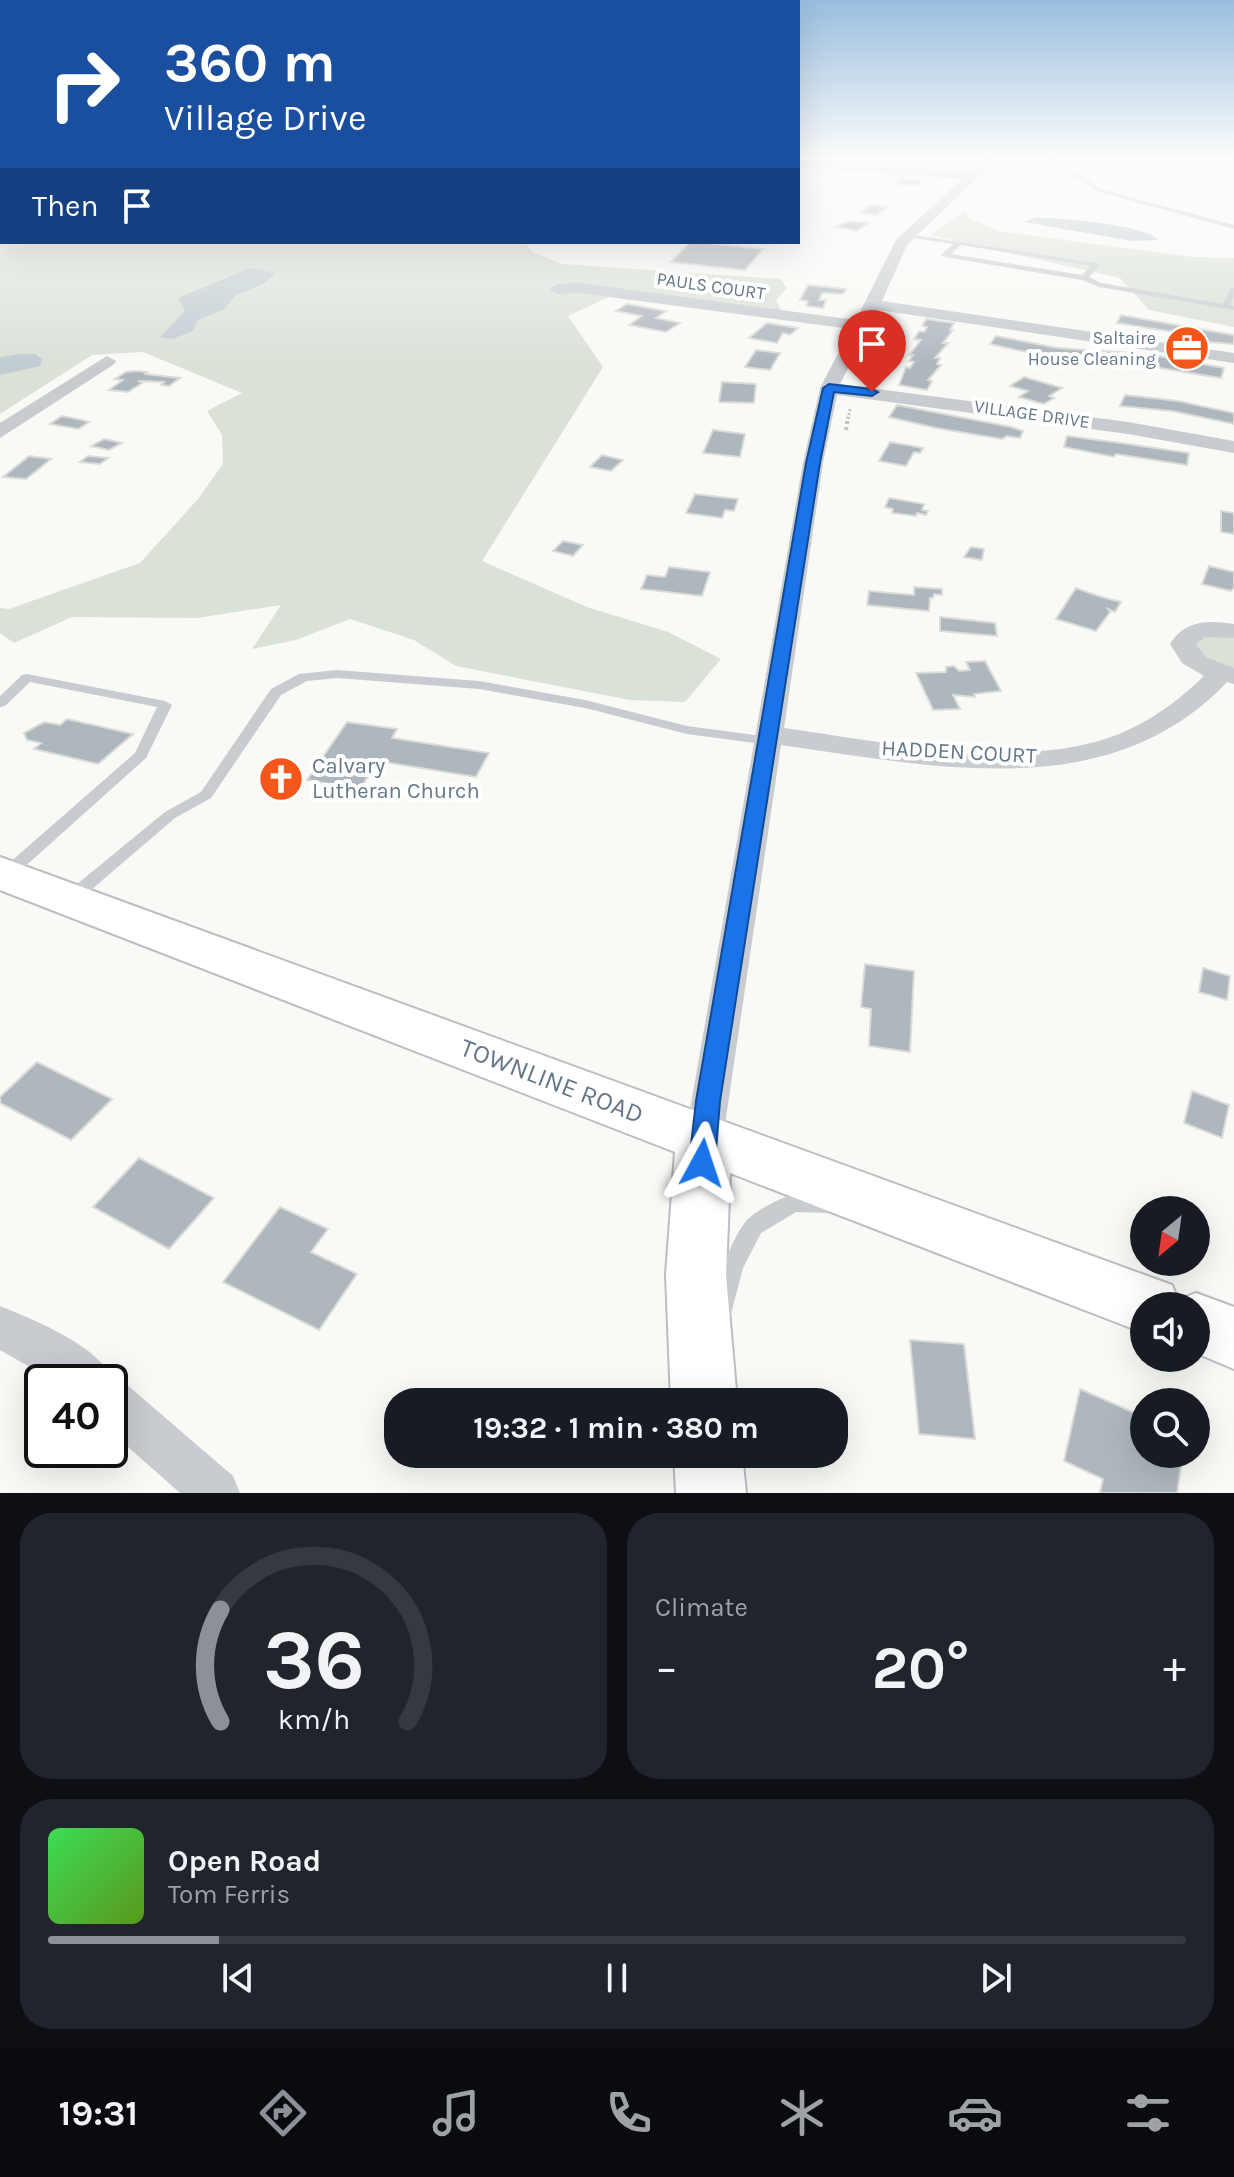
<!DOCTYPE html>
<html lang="en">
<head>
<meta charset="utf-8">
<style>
	body { margin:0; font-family:Karla,sans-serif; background:#20242c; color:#f1f3f6; height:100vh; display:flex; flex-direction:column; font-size:30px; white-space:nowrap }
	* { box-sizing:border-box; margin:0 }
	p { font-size:26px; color:#9ea1a6 }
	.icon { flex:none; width:44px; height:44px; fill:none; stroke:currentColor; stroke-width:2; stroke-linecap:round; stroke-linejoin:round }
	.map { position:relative; height:1493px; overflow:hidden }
	.panel { display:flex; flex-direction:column; gap:20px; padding:20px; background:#0d0f14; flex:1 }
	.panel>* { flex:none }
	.guide { position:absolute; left:0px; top:0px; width:800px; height:244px; box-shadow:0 8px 32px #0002; background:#1a4fa0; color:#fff; overflow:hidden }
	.needle { width:52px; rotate:209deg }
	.buttons { position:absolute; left:1130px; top:1196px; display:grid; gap:16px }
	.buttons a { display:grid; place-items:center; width:80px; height:80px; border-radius:50%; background:#171b24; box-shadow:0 8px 32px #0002; font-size:40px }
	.speed { position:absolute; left:24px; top:1364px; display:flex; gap:16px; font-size:40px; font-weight:700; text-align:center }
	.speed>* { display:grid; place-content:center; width:104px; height:104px; border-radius:50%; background:#171b24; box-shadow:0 8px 32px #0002; line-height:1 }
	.speed .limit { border:4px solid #111; border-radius:12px; background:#fff; color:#111 }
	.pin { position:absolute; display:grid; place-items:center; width:68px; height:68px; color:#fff; margin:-82px -34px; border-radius:50% 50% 50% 0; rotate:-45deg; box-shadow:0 0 8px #0007 }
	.pin .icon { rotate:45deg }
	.me { position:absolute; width:88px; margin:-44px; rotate:5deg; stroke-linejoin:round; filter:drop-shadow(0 0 6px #0008) }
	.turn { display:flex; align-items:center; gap:28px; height:168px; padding:0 32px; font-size:36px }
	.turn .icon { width:104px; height:104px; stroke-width:2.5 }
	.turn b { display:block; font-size:56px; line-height:68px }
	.then { display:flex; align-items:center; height:76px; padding:0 32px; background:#0003; gap:16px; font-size:30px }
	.big { font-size:60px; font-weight:700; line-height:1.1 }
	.panel .card { flex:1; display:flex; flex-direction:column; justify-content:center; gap:12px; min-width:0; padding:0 28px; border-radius:32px; background:#20242c }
	.panel .dial { align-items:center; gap:0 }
	.dial svg { height:208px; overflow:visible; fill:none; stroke:#363941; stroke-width:7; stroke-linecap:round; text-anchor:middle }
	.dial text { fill:#f1f3f6; stroke:none }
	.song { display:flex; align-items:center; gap:24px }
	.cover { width:96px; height:96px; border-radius:12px; background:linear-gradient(135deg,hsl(130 70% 55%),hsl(90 70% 35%)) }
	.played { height:8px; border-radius:4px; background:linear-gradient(90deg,#8c9099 15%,#363941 15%) }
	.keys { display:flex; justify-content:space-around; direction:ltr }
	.heat { display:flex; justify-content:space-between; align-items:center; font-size:44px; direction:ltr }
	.panel .tiles { flex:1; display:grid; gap:20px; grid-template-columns:1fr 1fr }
	.card:last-child { grid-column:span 2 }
	.trip { position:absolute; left:384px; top:1388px; width:464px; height:80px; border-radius:32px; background:#171b24; box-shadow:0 8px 32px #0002; font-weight:700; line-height:80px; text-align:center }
	.tab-bar { display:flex; height:128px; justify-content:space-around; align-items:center; background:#090b0e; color:#9ea1a6 }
	.tab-bar .icon { width:56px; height:56px }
	.tab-bar .on { color:#8c9099 }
	.tab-bar b { font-size:36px; color:#f1f3f6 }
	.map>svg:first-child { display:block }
</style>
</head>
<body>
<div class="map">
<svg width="1234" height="1493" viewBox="0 0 1234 1493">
	<rect width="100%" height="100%" fill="#f9f9f6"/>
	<g fill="#dae1d7">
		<path d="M0,158L2,242H526L532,252L562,264L780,279L787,288L776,300L783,314L621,291L568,316L603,367L482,561L587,607L668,632L721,659L685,702L630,700L456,666L414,640L350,619L296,640L252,649L281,605L197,618L72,617L14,643L0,633V608L9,609L140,563L198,499L223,464L222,435L207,411L242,393L143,352L92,355L0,414Z"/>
		<path d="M823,158H951L939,169Z"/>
		<path d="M964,211L970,219L1002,232L1194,257L1234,258V327L1149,310L1120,278L930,235Z"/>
		<path d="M1234,635V673L1211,667L1191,641L1196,636Z"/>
	</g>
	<g fill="#c1ccd2">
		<path d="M1037,217C1061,219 1145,224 1158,240L1132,241L1024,222Z"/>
		<path d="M250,268L276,273L263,284L236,295L224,309L198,320L193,331L172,339L160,337L185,311L178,298Z"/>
		<path d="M20,354H35L42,359L40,366L0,375V357Z"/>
	</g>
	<g fill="#afb7be" stroke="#dbdbd8" stroke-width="2">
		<path d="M898,178L923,180L916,186L896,184Z"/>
		<path d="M871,205L887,207L877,215L861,213Z"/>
		<path d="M850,221L869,223L857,231L835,227Z"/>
		<path d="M690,242H698L763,249L745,270L671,262Z"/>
		<path d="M808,285L846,289L843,294L822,293L819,300H826L823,308L806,306L808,301L800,300Z"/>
		<path d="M627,304L666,311L656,318L680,323L666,332L629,325L642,316L616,311Z"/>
		<path d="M1121,315L1234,335V344L1197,341L1199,336L1117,323Z"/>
		<path d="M926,319L954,323L950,330H953L943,343H948L935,358H940L937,364L941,365L928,380L932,381L927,390L899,385L906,367L910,368L914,362L909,361L913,355H909L921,340L914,339L919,331L924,332L927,327L922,326Z"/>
		<path d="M767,323L798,328L790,335L783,333L777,343L749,338Z"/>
		<path d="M996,336L1058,348L1147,354L1224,368L1221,378L1100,358L1097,363L1053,358L990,344Z"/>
		<path d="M756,350L780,353L770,370L745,367Z"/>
		<path d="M135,371L147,372L145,374L180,378L169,386L161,385L164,382L138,381L142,383L128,392L109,390L123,380L115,379L126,372Z"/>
		<path d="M1024,377L1062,388L1049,396L1054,398L1044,404L1019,397L1028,391L1010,386Z"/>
		<path d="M722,382L756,384L754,403L719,402Z"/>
		<path d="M1125,395L1178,401L1234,413V424L1172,411L1120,406Z"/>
		<path d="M897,405L1011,427L1023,431L1020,438L1007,436L1002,439L936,428L889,417Z"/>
		<path d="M62,416L82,420L89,422L78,429L50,424Z"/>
		<path d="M713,430L745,434L740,457L703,453Z"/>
		<path d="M1067,436L1121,443L1189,453L1187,465L1116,454L1114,457L1064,447Z"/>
		<path d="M104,439L122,443L109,450L91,446Z"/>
		<path d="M890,442L923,448L920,453L914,452L906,466L879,461Z"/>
		<path d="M602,455L623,460L611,471L590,467Z"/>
		<path d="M29,456L51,459L26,479L3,477Z"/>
		<path d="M88,456L108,458L100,464L80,462Z"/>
		<path d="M695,494L738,499L734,511L725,510L722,518L686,513Z"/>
		<path d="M889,498L924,504L922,510L928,511L926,515L917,513L916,516L892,513L893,509L885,507Z"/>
		<path d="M1221,511L1234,513V534L1221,532Z"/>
		<path d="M563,541L583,545L573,556L553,551Z"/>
		<path d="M971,547L984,549L982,560L964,557Z"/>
		<path d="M1209,566L1234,572V587L1231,591L1202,584Z"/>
		<path d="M669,567L710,572L702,596L641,589L647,575L665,577Z"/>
		<path d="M914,587L942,589V595L934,594L933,598H930L929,611L867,605L869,591L914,595Z"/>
		<path d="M1076,588L1098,596L1121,602L1115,612L1108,609L1110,612L1096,631L1056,619Z"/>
		<path d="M940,617L995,623L997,636L940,631Z"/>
		<path d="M985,661L1001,691L974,694L975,697L953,695L960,709L933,710L916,673L946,672V667L954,666L959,671L970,670L966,662Z"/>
		<path d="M67,719L133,734L98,764L34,749L41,743L27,740L24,733L44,722L60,725Z"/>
		<path d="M347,722L397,729L392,738L489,753L476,777L378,761L360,789L307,780Z"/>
		<path d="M865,964L914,971L910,1052L869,1046L871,1009L861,1007Z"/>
		<path d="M1203,968L1230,976L1227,1000L1199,992Z"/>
		<path d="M37,1062L112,1099L71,1140L0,1103V1097Z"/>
		<path d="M1192,1091L1229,1105L1222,1138L1184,1123Z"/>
		<path d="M139,1158L214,1198L169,1249L93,1207Z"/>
		<path d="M280,1207L328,1229L311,1252L357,1274L319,1330L223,1282Z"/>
		<path d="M910,1340L964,1344L975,1439L919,1434Z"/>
		<path d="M1080,1389L1144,1417V1454H1183L1177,1493H1103L1100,1492L1103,1479L1064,1461Z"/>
	</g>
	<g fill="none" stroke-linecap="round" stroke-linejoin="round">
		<g stroke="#babfc4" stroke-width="4">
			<g id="secondary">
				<path d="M0,857L1150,1277L1172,1285L1178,1300L1196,1293L1234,1307V1369L1196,1353V1306H1144V1333L730,1173L726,1275L737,1402H671L666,1275L675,1152L0,890Z"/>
				<path d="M674,1454H742L746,1493H676Z"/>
			</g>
		</g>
		<path stroke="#bfc2c4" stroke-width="3" stroke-dasharray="2 2" stroke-linecap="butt" d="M848,419L850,409"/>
		<path stroke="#bfc2c4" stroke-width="4" stroke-dasharray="3 3" stroke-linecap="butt" d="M846,430L848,417"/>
		<g fill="#c8ccd0" fill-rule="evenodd">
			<path d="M1048,158H1055L1100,189L1234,225V229L1096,191Z"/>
			<path d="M908,234L1096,263L1100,265L1089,277L1101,283L1223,304L1231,288H1234V297L1230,305L1234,306V310L1099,287L1082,280L945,257L941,255L953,244L906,237ZM961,245L1091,266L1082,275L951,254Z"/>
			<path d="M337,670L479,681L585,700L687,726L770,737L777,741L770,745L687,734L585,708L479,689L337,678L307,681L281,695L211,798L175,818L77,902H65L63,898L65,894L165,812L201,792L271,689L299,674Z"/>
			<path d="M27,674L165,701L172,705L146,758L11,879H0V871L135,753L157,707L30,682L5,706L0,707V696L22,675Z"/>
			<path d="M793,1194L827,1195L834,1198L837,1204L834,1210L827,1213L796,1212L761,1233L743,1268L731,1314L723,1317L715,1314C708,1297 734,1232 748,1219C757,1210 781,1198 793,1194Z"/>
		</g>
		<g fill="#c8ccd0" fill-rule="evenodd">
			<path d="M985,158H998L907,245L882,301L1234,353V363L878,310L840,384L1128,422L1234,441V453L1128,434L837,395L823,463L784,728C877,741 1003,767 1095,742C1137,731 1173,706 1204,676L1182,663L1170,644C1185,620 1208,620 1234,624V638L1205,637L1196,644L1206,657L1234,668V684L1227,682C1109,807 932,766 781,745L723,1138L718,1150L704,1154L690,1150L685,1138L803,463L820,388L851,329L579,293L557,294L549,289L557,284L579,283L856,320L896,240L962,179L798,167V159L970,172Z"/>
			<path d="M107,356L116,361L113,365L0,438V423Z"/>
			<path d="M0,1306C32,1319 97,1345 111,1377L126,1384L233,1476L240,1493H180L110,1431V1382H56L0,1350Z"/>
		</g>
		<use href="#secondary" fill="#fff" fill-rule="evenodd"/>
	</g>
	<linearGradient id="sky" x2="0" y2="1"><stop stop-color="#98bedf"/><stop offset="0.43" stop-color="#fcfcfb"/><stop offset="1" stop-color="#fcfcfb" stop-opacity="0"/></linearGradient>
	<rect width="1234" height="367" fill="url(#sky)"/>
	<path fill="#1a73e8" stroke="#114b97" stroke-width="2" d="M829,384L872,389L878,392L872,396L834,392L820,463L720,1101L715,1163L711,1171L702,1174L693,1171L689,1163L696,1101L806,463L823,388Z"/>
	<defs>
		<g id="office-disc" transform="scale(2.3)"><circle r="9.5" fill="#f5561a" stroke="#fff"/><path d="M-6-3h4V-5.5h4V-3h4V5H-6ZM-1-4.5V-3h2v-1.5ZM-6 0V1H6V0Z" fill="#fff"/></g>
		<g id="church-disc" transform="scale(2.3)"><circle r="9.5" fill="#f5561a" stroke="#fff"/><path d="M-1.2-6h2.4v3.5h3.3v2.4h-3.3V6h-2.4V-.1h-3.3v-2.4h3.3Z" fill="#fff"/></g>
	</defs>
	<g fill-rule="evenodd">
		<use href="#office-disc" x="1187" y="348"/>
		<use href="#church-disc" x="281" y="779"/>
	</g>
	<g text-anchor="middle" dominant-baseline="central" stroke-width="8" stroke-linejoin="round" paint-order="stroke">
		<g font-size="18" fill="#65788a" stroke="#fff">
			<text transform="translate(711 286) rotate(8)">PAULS COURT</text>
			<text transform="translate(1032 414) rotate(8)">VILLAGE DRIVE</text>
		</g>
		<g font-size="18" fill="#65788a" stroke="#fff" text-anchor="end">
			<text x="1156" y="338">Saltaire<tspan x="1156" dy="21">House Cleaning</tspan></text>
		</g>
		<g font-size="22" fill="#65788a" stroke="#fff">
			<text transform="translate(959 752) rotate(3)">HADDEN COURT</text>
		</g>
		<g font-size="22" fill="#65788a" stroke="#fff" text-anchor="start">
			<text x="312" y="766">Calvary<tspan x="312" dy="25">Lutheran Church</tspan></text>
		</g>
		<g font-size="26" fill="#65788a" stroke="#fff">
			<text transform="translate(552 1081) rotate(21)">TOWNLINE ROAD</text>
		</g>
	</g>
</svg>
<div class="buttons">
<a><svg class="needle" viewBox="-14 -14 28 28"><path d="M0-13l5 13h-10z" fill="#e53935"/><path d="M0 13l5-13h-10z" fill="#9ea1a6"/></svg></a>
<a><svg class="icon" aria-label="sound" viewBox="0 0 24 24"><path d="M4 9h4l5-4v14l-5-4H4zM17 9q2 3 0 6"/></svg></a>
<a><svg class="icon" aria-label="search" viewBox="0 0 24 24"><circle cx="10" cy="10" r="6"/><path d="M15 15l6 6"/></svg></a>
</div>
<div class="speed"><div class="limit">40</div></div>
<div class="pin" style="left:872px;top:392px;background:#d93025"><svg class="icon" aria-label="arrive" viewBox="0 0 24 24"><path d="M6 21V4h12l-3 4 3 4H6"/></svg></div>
<svg class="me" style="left:702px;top:1163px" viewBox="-20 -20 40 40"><path d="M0-17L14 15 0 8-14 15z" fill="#1a73e8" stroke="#fff" stroke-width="4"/></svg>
<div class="trip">19:32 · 1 min · 380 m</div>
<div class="guide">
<div class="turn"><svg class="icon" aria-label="right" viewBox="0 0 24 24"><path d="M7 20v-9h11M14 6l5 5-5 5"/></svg><div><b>360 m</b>Village Drive</div></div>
<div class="then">Then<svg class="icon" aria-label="arrive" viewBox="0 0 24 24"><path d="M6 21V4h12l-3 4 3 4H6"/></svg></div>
</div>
</div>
<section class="panel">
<div class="tiles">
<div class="card dial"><svg viewBox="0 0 100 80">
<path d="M14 69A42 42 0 1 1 86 69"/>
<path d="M14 69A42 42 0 0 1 14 26" stroke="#8c9099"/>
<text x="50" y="56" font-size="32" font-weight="700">36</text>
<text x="50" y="72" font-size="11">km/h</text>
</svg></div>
<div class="card"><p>Climate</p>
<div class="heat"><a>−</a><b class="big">20°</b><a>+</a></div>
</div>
<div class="card">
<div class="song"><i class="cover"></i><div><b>Open Road</b><p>Tom Ferris</p></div></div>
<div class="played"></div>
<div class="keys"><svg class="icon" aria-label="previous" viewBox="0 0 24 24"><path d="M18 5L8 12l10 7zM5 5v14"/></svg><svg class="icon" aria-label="pause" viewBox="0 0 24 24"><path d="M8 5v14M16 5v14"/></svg><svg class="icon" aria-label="next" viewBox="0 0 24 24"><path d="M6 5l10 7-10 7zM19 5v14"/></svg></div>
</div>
</div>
</section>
<nav class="tab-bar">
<b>19:31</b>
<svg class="icon on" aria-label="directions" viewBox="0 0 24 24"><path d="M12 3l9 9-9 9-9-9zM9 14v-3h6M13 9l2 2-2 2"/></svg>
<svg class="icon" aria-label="music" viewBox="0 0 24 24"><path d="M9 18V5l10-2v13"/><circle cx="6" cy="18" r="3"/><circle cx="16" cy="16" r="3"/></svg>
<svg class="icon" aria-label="phone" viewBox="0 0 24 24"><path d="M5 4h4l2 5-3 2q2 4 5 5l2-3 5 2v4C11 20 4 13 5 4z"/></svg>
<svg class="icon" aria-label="climate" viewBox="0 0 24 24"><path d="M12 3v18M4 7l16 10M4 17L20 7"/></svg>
<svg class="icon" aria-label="car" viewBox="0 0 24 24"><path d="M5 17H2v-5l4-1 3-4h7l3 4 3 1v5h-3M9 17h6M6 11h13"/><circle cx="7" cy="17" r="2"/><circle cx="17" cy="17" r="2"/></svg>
<svg class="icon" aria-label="filters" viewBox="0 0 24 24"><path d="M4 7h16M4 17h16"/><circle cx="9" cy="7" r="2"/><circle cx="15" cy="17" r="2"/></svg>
</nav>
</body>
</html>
